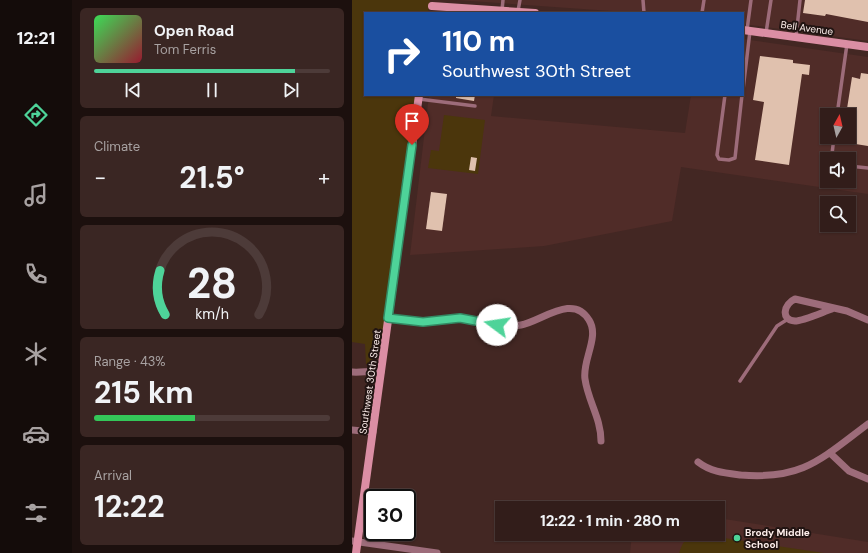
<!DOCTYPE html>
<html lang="en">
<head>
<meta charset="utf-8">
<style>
	body { margin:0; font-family:"DM Sans",sans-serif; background:#3a2623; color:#f1f3f6; height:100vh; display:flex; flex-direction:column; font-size:15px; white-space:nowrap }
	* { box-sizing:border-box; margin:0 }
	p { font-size:13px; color:#a8a2a2 }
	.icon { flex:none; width:22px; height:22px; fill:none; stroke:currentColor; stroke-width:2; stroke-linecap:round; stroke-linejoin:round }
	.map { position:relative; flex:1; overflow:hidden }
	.drawer { display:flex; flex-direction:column; gap:8px; padding:8px; background:#1c100e; width:280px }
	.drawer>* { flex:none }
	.hud { position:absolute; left:12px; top:12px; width:380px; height:84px; border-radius:0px; box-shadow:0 1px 3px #0004,0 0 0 1px #4d3b39; background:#1a4fa0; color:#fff; overflow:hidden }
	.needle { width:26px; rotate:8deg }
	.tools { position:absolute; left:468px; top:108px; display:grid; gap:8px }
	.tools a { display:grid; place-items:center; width:36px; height:36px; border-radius:0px; background:#321d1a; box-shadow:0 1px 3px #0004,0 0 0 1px #4d3b39; font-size:20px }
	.speed { position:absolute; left:12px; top:489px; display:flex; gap:8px; font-size:20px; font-weight:700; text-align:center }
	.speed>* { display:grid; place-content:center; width:52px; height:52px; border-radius:50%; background:#321d1a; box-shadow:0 1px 3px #0004,0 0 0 1px #4d3b39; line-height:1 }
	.speed .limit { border:2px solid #111; border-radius:6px; background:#fff; color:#111 }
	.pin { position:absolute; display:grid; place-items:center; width:34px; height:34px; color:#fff; margin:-41px -17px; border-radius:50% 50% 50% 0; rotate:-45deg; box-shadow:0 0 4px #0007 }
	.pin .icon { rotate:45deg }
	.me { position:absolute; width:44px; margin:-22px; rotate:284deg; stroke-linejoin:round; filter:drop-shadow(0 0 3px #0008) }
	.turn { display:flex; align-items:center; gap:14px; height:84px; padding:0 12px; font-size:18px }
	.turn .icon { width:52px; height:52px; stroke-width:2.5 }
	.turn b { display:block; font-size:28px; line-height:34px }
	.big { font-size:30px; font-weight:700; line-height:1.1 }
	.drawer .card { flex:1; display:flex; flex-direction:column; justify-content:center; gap:6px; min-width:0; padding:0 14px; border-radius:6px; background:#3a2623 }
	.drawer .dial { align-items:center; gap:0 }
	.dial svg { height:104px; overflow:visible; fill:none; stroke:#4d3b39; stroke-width:7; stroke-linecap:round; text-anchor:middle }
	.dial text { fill:#f1f3f6; stroke:none }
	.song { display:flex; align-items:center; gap:12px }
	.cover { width:48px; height:48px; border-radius:6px; background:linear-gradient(135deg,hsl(130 70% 55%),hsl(350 70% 35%)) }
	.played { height:4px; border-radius:2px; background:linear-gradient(90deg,#4ed399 85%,#4d3b39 85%) }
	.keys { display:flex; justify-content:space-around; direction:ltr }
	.heat { display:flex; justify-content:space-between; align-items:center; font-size:22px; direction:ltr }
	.charge { height:6px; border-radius:3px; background:linear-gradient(90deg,#34c759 43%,#4d3b39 0) }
	.trip { position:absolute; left:143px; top:501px; width:230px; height:40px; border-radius:0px; background:#321d1a; box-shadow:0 1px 3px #0004,0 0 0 1px #4d3b39; font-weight:700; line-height:40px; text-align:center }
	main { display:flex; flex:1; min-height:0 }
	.tabs { display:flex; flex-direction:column; width:72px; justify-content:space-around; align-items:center; background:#140c0a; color:#a8a2a2 }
	.tabs .icon { width:28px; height:28px }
	.tabs .current { color:#4ed399 }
	.tabs b { font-size:18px; color:#f1f3f6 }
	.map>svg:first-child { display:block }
</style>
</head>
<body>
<main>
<nav class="tabs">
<b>12:21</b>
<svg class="icon current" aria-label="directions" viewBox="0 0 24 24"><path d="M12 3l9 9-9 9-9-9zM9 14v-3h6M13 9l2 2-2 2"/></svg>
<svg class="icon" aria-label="music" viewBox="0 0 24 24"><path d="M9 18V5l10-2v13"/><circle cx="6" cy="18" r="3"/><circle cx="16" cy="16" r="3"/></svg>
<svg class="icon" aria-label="phone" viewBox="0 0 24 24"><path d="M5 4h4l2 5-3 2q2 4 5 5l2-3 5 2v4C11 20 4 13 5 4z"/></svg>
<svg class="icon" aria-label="climate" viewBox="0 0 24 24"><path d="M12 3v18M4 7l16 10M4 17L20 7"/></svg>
<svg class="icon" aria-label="car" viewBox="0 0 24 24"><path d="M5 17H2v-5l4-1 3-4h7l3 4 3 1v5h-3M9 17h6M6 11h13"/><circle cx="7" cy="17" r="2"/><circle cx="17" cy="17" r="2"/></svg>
<svg class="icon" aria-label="filters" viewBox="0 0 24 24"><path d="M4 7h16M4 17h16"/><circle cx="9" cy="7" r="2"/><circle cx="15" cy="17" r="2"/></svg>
</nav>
<section class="drawer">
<div class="card">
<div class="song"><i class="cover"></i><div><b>Open Road</b><p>Tom Ferris</p></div></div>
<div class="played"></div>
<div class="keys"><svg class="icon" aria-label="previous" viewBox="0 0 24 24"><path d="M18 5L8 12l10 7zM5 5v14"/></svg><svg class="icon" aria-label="pause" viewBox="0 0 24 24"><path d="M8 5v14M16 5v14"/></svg><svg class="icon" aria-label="next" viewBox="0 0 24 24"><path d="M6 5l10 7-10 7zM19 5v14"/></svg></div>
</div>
<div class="card"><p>Climate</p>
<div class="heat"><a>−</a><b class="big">21.5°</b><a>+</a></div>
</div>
<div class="card dial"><svg viewBox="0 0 100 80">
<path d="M14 69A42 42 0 1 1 86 69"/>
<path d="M14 69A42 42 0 0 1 10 35" stroke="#4ed399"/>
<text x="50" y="56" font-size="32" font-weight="700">28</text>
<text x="50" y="72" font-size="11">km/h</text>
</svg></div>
<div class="card"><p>Range · 43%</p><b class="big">215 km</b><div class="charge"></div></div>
<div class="card"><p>Arrival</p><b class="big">12:22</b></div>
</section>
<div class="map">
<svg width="516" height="553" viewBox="0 0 516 553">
	<rect width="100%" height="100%" fill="#432723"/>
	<g fill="#502c28" fill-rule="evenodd">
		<path d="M104,0H516V41L391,24V13H288Z"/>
		<path d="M391,39L516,57V194L329,167L320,221L192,246L58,255L77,95H142L139,116L333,133L339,95H391ZM475,115H497V137H475ZM475,159H497V181H475Z"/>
		<path d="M366,518L516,542V553H278L280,534H366Z"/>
	</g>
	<g fill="#4b360c">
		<path d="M0,0H78L76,13H13V95H66L33,337L29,336L28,347L24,349L23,358L19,363L14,364L13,344L0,342Z"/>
		<path d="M92,115L133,120L126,174L76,168L79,150L87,151Z"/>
		<path d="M352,535L472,553H327C332,537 337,536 352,535Z"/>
	</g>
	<g fill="#e0c1ae">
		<path d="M453,0H516V22L474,14L473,16L451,13Z"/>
		<path d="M408,56L441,60V63L458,65L457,75L450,74L437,165L403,160L412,102L401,100Z"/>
		<path d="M509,73L516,74V146L491,142V137H497V115H494L500,77L508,79Z"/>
		<path d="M104,95H123L122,101L104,98Z"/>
		<path d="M119,157L125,158L123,171L117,170Z"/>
		<path d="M79,192L95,194L90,231L74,229Z"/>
	</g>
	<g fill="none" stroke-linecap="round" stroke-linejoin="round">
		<g stroke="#9d6c7a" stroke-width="3.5">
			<path d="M291,0L292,13"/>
			<path d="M150,10L151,0"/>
			<path d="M166,11L168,0"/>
			<path d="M350,13L352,0"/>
			<path d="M395,30L399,0"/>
			<path d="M414,33L419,0"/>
			<path d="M444,37L448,0"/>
			<path d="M391,90L398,31"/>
			<path d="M373,95L365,155L367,159L377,160L383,158L390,95"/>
			<path d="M67,99L123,106"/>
			<path d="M485,115L495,44"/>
			<path d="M482,137L480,154L483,159"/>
			<path d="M497,166L516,168"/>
			<path d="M388,381L425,326L436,319"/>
		</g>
		<g stroke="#9d6c7a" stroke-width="7">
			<path d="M480,309C471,312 451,321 443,321C428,320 432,304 443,299L495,311L516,320"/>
			<path d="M37,318C48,319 61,322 73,322C85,321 97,317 109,318C130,320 149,329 169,325C190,321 221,293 237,320C248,337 230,360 233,379C236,401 249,418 249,441"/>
			<path d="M0,372C10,373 19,370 29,372"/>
			<path d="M0,430L21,432"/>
			<path d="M478,453L497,471L516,479"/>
			<path d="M346,462C359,472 372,473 389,475C451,480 469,459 516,424"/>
			<path d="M0,541L85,553"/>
		</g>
		<g stroke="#db8ea4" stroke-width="8">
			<path d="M80,6L183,13"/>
			<path d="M391,30L516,47"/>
			<path d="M4,553L67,95"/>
		</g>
	</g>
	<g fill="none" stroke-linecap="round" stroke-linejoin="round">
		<g stroke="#338963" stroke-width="10">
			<path id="route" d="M60,145L36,318L71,322L108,318L145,325"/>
		</g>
		<use href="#route" stroke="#4ed399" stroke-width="7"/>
	</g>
	<circle fill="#4ed399" stroke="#211412" stroke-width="1.5" cx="385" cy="538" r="4"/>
	<g text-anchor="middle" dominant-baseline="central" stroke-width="4" stroke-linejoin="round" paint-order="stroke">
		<g font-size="10" fill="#feefec" stroke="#211412">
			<text transform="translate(455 28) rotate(8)">Bell Avenue</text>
			<text transform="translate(18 382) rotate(-82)">Southwest 30th Street</text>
		</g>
		<g font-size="10" font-weight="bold" fill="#feefec" stroke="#211412" text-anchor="start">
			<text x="393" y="532">Brody Middle<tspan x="393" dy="12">School</tspan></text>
		</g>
	</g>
</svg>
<div class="tools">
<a><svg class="needle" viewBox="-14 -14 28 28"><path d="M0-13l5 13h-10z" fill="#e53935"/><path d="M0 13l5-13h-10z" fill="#a8a2a2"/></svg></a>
<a><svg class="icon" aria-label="sound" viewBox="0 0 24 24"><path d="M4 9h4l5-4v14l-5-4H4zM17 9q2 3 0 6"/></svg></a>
<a><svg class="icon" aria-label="search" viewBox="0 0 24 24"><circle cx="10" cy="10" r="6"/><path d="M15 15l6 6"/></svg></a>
</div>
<div class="speed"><div class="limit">30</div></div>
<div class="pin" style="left:60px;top:145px;background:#d93025"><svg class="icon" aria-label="arrive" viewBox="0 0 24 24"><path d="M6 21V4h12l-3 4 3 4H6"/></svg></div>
<svg class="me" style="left:145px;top:325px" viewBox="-20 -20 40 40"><circle r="19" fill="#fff"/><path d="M0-13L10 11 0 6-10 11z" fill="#4ed399"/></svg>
<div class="trip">12:22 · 1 min · 280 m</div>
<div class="hud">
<div class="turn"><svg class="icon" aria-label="right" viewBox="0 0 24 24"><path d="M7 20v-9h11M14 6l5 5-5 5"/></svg><div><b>110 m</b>Southwest 30th Street</div></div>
</div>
</div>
</main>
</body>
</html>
